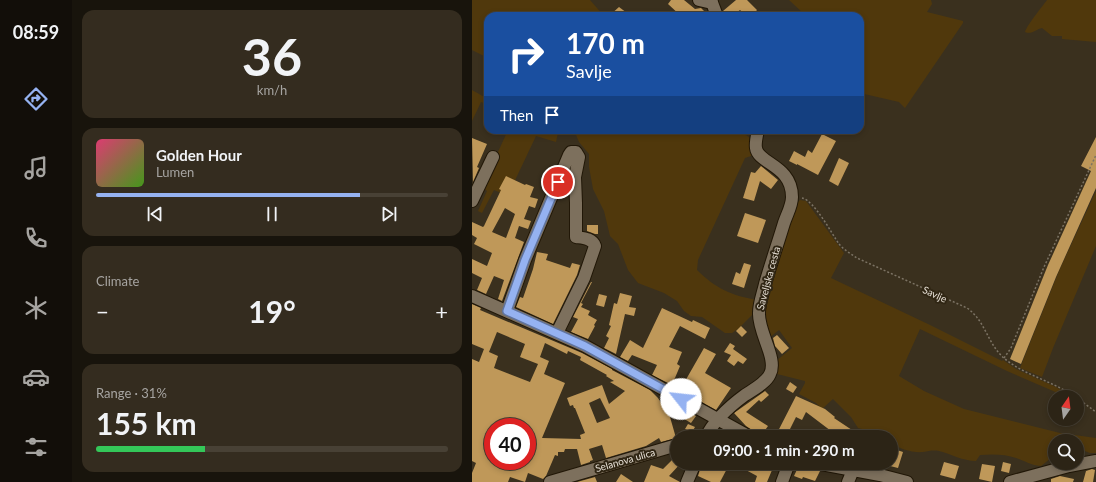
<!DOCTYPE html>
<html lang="en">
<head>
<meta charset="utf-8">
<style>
	body { margin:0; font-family:Lato,sans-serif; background:#342c1f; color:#f1f3f6; height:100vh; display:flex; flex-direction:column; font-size:15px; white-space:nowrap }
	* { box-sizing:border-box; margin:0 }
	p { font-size:13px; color:#a6a4a1 }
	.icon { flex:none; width:22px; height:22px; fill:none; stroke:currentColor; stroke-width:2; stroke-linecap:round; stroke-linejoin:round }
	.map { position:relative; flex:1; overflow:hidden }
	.details { display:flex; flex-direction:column; gap:10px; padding:10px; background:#18140c; width:400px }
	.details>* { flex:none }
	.top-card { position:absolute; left:12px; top:12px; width:380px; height:122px; border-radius:12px; box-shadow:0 2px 6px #0003,0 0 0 1px #484135; background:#1a4fa0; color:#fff; overflow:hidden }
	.needle { width:26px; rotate:14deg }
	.controls { position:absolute; left:576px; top:390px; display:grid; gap:8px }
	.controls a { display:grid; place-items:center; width:36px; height:36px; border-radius:50%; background:#2c2416; box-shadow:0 2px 6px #0003,0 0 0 1px #484135; font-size:20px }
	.speed { position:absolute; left:12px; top:418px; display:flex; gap:8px; font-size:20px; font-weight:700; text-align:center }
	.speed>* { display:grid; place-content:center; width:52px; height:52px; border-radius:50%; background:#2c2416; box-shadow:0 2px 6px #0003,0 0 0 1px #484135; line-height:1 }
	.speed .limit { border:6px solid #d22; background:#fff; color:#111 }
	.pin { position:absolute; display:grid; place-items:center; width:34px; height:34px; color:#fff; margin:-17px; border:2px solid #fff; border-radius:50%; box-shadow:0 1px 4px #0007 }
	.me { position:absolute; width:44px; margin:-22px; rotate:299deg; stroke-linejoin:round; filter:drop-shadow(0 0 3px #0008) }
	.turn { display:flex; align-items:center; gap:14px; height:84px; padding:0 16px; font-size:18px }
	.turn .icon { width:52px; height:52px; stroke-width:2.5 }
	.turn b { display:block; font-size:28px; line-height:34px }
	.then { display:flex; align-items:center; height:38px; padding:0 16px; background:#0003; gap:8px; font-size:15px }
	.big { font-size:30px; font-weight:700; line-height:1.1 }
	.details .widget { flex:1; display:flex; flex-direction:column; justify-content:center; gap:6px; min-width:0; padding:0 14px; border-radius:12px; background:#342c1f }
	.details .dial { align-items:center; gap:0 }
	.dial b { font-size:52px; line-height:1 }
	.song { display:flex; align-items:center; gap:12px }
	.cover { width:48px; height:48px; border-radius:6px; background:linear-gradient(135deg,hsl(340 70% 55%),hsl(100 70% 35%)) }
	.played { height:4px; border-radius:2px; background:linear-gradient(90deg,#95b2f1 75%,#484135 75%) }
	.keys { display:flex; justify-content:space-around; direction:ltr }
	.heat { display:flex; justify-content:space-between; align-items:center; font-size:22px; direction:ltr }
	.charge { height:6px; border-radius:3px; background:linear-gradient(90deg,#34c759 31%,#484135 0) }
	.trip { position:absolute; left:198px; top:430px; width:228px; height:40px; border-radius:20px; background:#2c2416; box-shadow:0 2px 6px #0003,0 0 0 1px #484135; font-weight:700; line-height:40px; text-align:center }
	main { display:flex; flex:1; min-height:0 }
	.dock { display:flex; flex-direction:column; width:72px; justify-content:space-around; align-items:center; background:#120e09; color:#a6a4a1 }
	.dock .icon { width:28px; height:28px }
	.dock .active { color:#95b2f1 }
	.dock b { font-size:18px; color:#f1f3f6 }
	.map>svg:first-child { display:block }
</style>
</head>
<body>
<main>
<nav class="dock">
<b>08:59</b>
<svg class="icon active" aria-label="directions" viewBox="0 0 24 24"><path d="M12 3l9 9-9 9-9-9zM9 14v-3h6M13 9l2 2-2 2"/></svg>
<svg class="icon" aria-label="music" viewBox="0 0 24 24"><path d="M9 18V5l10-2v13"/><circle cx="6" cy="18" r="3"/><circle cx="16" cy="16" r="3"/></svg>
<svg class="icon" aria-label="phone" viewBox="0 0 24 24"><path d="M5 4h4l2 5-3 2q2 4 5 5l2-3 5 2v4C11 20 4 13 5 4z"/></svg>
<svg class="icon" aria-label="climate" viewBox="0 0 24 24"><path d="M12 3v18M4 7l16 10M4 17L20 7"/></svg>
<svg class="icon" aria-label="car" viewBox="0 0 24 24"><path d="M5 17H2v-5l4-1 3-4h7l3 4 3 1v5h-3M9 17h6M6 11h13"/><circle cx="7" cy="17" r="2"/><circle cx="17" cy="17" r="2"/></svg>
<svg class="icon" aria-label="filters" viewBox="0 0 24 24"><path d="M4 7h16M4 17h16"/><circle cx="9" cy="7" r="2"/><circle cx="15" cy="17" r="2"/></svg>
</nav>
<section class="details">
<div class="widget dial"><b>36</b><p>km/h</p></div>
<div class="widget">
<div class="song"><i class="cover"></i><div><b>Golden Hour</b><p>Lumen</p></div></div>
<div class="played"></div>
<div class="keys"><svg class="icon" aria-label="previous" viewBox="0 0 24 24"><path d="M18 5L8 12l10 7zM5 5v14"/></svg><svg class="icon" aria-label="pause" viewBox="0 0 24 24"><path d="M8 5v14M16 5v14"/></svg><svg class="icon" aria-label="next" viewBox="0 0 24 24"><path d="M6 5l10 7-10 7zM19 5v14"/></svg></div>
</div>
<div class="widget"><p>Climate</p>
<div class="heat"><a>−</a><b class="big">19°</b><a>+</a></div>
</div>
<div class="widget"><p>Range · 31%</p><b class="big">155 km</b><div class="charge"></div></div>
</section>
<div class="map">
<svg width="624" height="482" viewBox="0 0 624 482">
	<rect width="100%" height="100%" fill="#3a301e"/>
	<g fill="#50380c">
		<path d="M0,0H118L132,16H16V58L0,50Z"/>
		<path d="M317,0H459L460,4L455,12L491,21V23L433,108L427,102L388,93V16H327L330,12Z"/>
		<path d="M575,0H624V42L590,39V36H580L570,28C564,29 560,35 553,32C555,25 570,7 575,0Z"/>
		<path d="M0,90L16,99V105L9,102L0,121Z"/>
		<path d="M36,130H79L86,133L84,142L64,136L37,193H29L22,190L10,213L6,211L15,191L10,187Z"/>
		<path d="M102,130H266L280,139L282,152L279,156L273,158L226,260L225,270C243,288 260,296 286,300L284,311L267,328L260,333H253L230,317L219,316L212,311L205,301L192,293L166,283L156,270L146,244L138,236L132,211L121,189L117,167V154L107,142Z"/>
		<path d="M624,191V246L581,348L570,377L548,368L587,271Z"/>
		<path d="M328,200L334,201L372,253L359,278L456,324L530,361L531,360L544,369L584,387L601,397H595L535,371L448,329L427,376L452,391L492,409L588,433L624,438V453H618L605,448V441H583V455L569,466C557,465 554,461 544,458C534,454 519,454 508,455L504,461C491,461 479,454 467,451C461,450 457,451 451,452C441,453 426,449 419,442V437H415L413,435L386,428L379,417L361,399L350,409L344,403L327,394L333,383V381L305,374L304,361L320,348L307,330L297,338L289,314L323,205Z"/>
		<path d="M254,430L267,437H254L246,433L247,431Z"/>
	</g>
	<g fill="#bf9859" fill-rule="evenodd">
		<path d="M199,0H212L223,9L229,8L233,12L230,15L231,16H209L196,4Z"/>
		<path d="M264,0H275L285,10L280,16H275L268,10L260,16H252L251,11Z"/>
		<path d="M147,7L159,16H137Z"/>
		<path d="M350,134L364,141L346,175L325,164V165L317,161L322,151L333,157L336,150L340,153Z"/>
		<path d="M624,137V188L584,277L549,364L538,359L576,265L619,171L609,166Z"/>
		<path d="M0,138L15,144L5,167L7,168L1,182Z"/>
		<path d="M367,158L377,163L366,186L357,181Z"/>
		<path d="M289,166L306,180L299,189L288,181L282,201L271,198L279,172L283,173Z"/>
		<path d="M34,176L53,185L54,184L62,187L58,197L66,199L63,208L57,206L52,219L59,221L56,229L47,226L43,238L52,242L30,301L26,299L32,280L22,276L14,294L5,290L10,278L0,273V259L15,266L20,253L2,244L5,238L0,235V222L11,227L12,226L29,190L27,189ZM33,208L43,214L34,238L20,232Z"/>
		<path d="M273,213L294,220L286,243L265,236Z"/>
		<path d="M115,225H126V234H123L115,231Z"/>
		<path d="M65,252L76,254L74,260L98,268L100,263L108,265L105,275L81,324L44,307L48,297L51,298L61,269Z"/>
		<path d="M272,263L279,265L272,288L260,284L264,272L268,274Z"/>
		<path d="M119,282H120L109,303L111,304L109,307L118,311L116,315L125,320L122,325L123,326L116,339L99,332L106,319L101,317Z"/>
		<path d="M148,293L160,296L157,307L164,308L162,316L153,314L144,354L132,348L137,338L134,336L139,326L137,325L142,303L145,304Z"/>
		<path d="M127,294L135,296L132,307L124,305Z"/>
		<path d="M0,304L9,308L8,310L110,353L140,369V371V370L178,390L186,398L198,417L204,438L189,442L187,438L174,446L134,458L130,445L117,449L121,460L118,461V462L109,465L105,449H93L92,452H86V456L83,455L74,476L71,479L56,473L53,482L38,477L36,482H0V473L4,463L0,461V359L7,362L12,349L0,344ZM25,332L53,344L48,357L66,364L58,382L22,368L26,356L17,352ZM73,343L95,354L96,351L109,357L108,360L135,375L134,376L142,381L138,382L153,391L137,404L130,385L95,398L98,406L101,405L102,408H103L113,433L108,435L109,439L70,438L93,383L72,374L77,361L68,357ZM128,398L138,418L125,423L117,403ZM21,427H55V461H21Z"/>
		<path d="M190,308L220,322L221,320L238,328L233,339L208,326L197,347L210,352L205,364L208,366L200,385L180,375L185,365L160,355L156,361L148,357L158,340L171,348Z"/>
		<path d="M269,326L275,332L270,337L264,331Z"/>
		<path d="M305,335L317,348L310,354L303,346L301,338Z"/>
		<path d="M258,343L263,346L261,349L275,359L271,364L266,361L262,366L255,361L259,355L252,352Z"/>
		<path d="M232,348L244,354L233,373L259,388L244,410L208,390Z"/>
		<path d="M318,382L325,387L321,393L314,389Z"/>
		<path d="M293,391L297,395L289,402L287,400L274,412L296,426L289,436L274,426L262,413Z"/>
		<path d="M324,396L353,409L363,417L362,418L380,430L375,437L365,431L363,434L334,412L330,420L324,417L314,437H303Z"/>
		<path d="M203,404L224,416L219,423L199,411Z"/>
		<path d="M216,424L223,427L220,432L213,429Z"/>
		<path d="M419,448L431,452L426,468L418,466Z"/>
		<path d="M205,455V463H209L197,476L208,482H172L179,465L191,469Z"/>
		<path d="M472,462L487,466L483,479L468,475Z"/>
		<path d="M531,462L539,464L537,473L529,471Z"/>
		<path d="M230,463H258L248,482H239L226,476Z"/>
		<path d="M261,463H303L295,482H283L285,476Z"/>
		<path d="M328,463L342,470L348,471L343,481L331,477L330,479L322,476Z"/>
		<path d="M510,464L523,466L520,482L507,479Z"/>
		<path d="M620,469L623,470L621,482H611L614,471Z"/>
		<path d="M149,474L161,482H144Z"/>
		<path d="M588,476L602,479L601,482H579V479Z"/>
		<path d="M123,477L125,482H105Z"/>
	</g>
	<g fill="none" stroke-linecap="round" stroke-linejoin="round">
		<g stroke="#211707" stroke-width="14">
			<g id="minor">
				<path d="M227,0L240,3"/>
				<path d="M239,0L245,16"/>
				<path d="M0,201L21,157"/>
				<path d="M0,296L113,346L278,437"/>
				<path d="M35,311L53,260L97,155L99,152H104L107,157L103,177L104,203V237C111,238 120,238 123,246L112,278L85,333"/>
				<path d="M234,437C242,420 258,406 273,395C282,389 294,383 298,374C306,359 286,332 287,313C287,303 291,293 293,284C299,263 306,243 312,223C315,214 320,206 320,197C320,165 286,164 284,148C283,143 285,135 286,130"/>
				<path d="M344,463L408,475L435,482"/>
				<path d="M78,482L205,445"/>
				<path d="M215,482L223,463"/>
				<path d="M310,482L317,463"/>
				<path d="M376,482L381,470"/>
				<path d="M538,482L597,466L624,461"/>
			</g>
		</g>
		<g stroke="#7c7364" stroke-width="1.5" stroke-dasharray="2 2" stroke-linecap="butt">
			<path d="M330,198C342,200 360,234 367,244C372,250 379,254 385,258L495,308C514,321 515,344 533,359C554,376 581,381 603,397"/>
			<path d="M532,358L539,348L572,267L624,155"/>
			<path d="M605,398L624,412"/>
		</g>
		<use href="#minor" stroke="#7d705d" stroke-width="12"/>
	</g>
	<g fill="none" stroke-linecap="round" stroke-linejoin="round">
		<g stroke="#61749d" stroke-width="10">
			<path id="route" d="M86,182L53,260L35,311L113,346L209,399"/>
		</g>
		<use href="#route" stroke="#95b2f1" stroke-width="7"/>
	</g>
	<g text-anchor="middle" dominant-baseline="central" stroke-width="4" stroke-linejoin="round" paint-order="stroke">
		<g font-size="10" fill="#e8e1d7" stroke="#302614">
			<text transform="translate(296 278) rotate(-75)">Saveljska cesta</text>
			<text transform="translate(463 294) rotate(25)">Savlje</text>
			<text transform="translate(153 460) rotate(-16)">Selanova ulica</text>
		</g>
	</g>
</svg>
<div class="controls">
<a><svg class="needle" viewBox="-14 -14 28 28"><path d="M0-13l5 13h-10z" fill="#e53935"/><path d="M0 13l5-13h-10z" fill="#a6a4a1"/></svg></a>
<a><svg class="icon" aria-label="search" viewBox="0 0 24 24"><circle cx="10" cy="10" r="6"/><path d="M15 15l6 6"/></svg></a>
</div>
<div class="speed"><div class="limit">40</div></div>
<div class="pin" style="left:86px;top:182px;background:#d93025"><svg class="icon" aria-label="arrive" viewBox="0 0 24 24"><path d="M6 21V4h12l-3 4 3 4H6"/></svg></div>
<svg class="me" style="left:209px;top:399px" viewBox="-20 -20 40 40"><circle r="19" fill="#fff"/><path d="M0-13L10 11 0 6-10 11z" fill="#95b2f1"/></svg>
<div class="trip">09:00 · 1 min · 290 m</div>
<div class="top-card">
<div class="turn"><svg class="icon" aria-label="right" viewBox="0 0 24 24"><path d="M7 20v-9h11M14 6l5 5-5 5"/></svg><div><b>170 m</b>Savlje</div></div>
<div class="then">Then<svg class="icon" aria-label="arrive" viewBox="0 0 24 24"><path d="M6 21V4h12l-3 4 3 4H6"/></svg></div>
</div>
</div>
</main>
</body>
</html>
